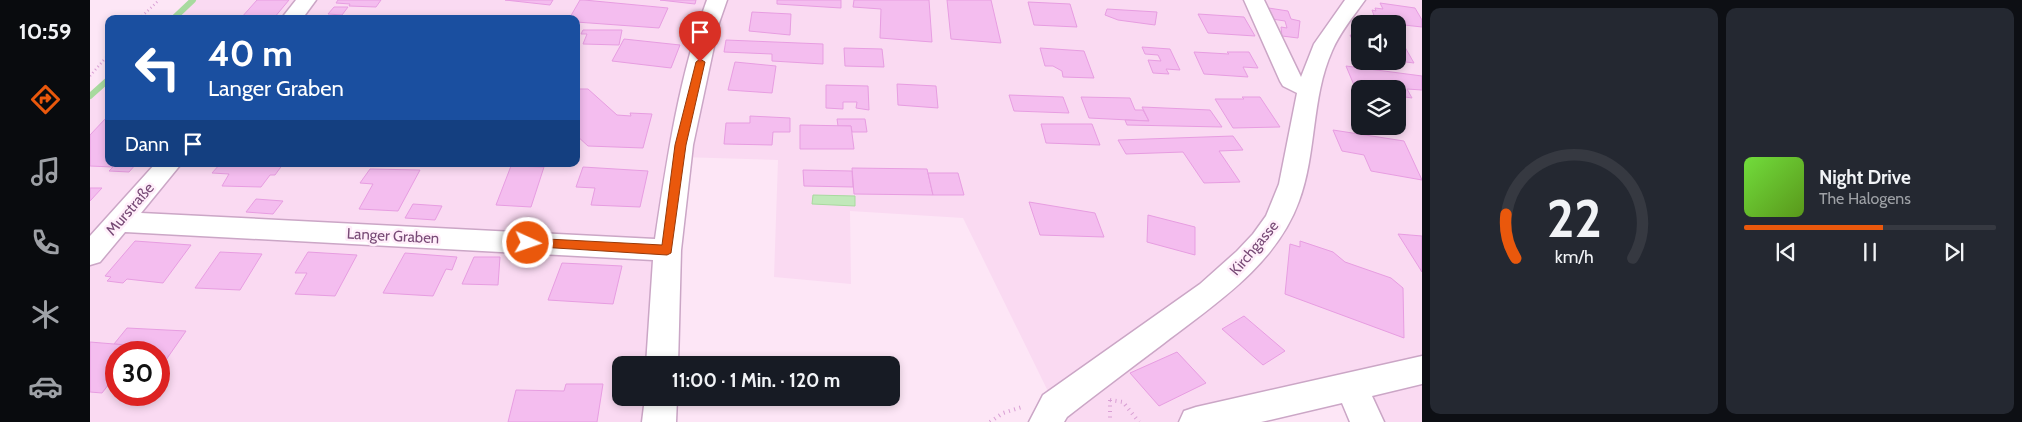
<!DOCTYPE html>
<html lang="de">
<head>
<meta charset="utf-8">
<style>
	body { margin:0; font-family:Cabin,sans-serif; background:#242831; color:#f1f3f6; height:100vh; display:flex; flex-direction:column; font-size:19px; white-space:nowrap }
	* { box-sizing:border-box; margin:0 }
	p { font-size:16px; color:#9ea1a6 }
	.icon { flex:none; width:28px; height:28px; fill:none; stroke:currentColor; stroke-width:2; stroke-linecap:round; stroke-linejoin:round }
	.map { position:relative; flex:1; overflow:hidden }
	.side { display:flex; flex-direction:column; gap:8px; padding:8px; background:#0d0f14; width:600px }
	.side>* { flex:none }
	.banner { position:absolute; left:15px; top:15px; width:475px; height:152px; border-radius:10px; box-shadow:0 2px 8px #0003; background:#1a4fa0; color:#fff; overflow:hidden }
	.tools { position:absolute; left:1261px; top:15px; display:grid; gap:10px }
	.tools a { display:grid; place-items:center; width:55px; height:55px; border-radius:10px; background:#171b24; box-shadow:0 2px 8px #0003; font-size:25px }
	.speed { position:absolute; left:15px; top:341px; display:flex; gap:10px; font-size:25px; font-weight:700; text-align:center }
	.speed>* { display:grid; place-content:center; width:65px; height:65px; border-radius:50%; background:#171b24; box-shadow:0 2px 8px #0003; line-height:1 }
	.speed .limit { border:8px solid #d22; background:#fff; color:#111 }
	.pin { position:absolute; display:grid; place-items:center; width:42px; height:42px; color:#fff; margin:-51px -21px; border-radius:50% 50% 50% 0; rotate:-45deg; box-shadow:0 0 5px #0007 }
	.pin .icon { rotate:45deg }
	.me { position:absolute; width:55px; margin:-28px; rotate:93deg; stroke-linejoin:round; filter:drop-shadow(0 0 4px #0008) }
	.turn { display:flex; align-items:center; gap:18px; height:105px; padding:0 20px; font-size:22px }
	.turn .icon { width:65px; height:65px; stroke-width:2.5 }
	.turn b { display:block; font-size:35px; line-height:42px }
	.then { display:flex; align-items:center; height:48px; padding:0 20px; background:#0003; gap:10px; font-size:19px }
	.side .card { flex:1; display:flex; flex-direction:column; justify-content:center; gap:8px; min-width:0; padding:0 18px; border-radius:10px; background:#242831 }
	.side .dial { align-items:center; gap:0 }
	.dial svg { height:130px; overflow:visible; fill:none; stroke:#363941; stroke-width:7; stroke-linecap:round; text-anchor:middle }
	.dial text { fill:#f1f3f6; stroke:none }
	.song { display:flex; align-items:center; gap:15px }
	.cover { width:60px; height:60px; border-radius:8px; background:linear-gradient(135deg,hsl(100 70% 55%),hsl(90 70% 35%)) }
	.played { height:5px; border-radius:2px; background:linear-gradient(90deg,#ea580c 55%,#363941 55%) }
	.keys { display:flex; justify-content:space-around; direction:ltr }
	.side .tiles { flex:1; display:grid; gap:8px; grid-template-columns:repeat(2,1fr) }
	.trip { position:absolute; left:522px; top:356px; width:288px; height:50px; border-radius:10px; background:#171b24; box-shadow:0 2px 8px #0003; font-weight:800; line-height:50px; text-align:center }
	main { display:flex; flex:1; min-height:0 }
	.tabs { display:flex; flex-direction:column; width:90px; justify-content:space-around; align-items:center; background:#090b0e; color:#9ea1a6 }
	.tabs .icon { width:35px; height:35px }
	.tabs .on { color:#ea580c }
	.tabs b { font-size:22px; color:#f1f3f6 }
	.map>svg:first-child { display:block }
</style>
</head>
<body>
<main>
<nav class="tabs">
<b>10:59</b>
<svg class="icon on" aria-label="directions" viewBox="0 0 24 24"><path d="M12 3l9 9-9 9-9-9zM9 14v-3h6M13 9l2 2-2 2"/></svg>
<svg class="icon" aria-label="music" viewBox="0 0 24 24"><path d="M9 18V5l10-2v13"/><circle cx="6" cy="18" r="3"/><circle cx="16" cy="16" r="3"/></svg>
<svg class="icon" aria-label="phone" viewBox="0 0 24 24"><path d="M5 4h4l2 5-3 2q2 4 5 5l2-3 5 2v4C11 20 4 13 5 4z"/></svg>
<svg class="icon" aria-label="climate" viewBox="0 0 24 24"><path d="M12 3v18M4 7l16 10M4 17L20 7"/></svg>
<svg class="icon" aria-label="car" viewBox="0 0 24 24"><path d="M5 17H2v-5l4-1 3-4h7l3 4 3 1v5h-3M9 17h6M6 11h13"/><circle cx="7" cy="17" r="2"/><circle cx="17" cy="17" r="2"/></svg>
</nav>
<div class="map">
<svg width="1332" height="422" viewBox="0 0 1332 422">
	<rect width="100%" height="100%" fill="#fde6f6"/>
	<path fill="#fadaf2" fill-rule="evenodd" d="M103,0H1332V422H1277L1261,386L1105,422H973L873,218L760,211L761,284L684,277L688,160L590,157L572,365H531V398H571L569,422H0V96L19,79V164H486V19H83ZM1270,24H1308V61H1270ZM1270,89H1308V126H1270ZM26,352H69V395H26Z"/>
	<path fill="#c1e8ba" stroke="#a8da9f" d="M723,195L765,196V206L722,204Z"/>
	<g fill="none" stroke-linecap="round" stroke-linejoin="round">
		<g stroke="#a8da9f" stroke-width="6">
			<path d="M83,19L103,0"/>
			<path d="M0,96L19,79"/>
		</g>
	</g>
	<g fill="#f4bdef" stroke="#e79de1">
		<path d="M167,0H199L184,18H151Z"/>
		<path d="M248,0H291L286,7L259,6L260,4L246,3Z"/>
		<path d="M415,0H463L460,5Z"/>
		<path d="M490,0H494L578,8L569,28L486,22V19H479Z"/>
		<path d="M570,0H606L605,4Z"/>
		<path d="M687,0H751V8L687,4Z"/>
		<path d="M764,0H839L842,42L790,38L791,9L763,7Z"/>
		<path d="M857,0H901L911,43L861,39Z"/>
		<path d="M938,2L980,4L987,27L944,25Z"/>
		<path d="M1290,3L1325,8L1332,20V27L1314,25L1315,29L1308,28V24H1287L1282,10L1286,11L1285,8L1293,9Z"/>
		<path d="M244,7H258L252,15L238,14Z"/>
		<path d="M1172,7L1198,11L1201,19L1210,21L1208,38L1192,36L1191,27L1197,28L1195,21L1175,18Z"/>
		<path d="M1017,9L1067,12L1065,25L1028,20L1015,15Z"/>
		<path d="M662,12L701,14L700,35L659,31Z"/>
		<path d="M1108,14L1154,17L1165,36L1118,33Z"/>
		<path d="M493,30H532L529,45L493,44L497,34H491Z"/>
		<path d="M1260,35L1270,37V55Z"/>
		<path d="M534,39L590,45L581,68L522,61Z"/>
		<path d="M636,40L733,44V64L682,61V54L634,52Z"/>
		<path d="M1308,42H1312L1324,63L1308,61Z"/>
		<path d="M1052,47L1080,49L1090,70L1076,69L1079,74L1063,73L1058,60L1071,61L1068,55L1055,54Z"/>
		<path d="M754,48L792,49L794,67L755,66Z"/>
		<path d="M950,48L994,51L1004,78L973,77L972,71L963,66H955Z"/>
		<path d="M1104,52L1139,54L1137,52H1159L1168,68L1153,67L1158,77L1114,74Z"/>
		<path d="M645,62L686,66L682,93L638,90Z"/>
		<path d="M1256,66L1332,76V90L1317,89L1322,98L1308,96V89L1266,90Z"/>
		<path d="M807,84L846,86L848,108L808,105Z"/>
		<path d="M736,85L778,86L779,110L766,108L767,102H753V109L736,108Z"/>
		<path d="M486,89H498L527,115L541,116L540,113L562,114L553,148L498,146L486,135Z"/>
		<path d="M919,95L973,97L979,113L924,111Z"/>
		<path d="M991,97L1040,98L1045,110H1053L1059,121L999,118Z"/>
		<path d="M1152,97H1170L1190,127L1143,128L1125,99H1154Z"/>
		<path d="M1052,107L1120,110L1132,127L1037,125L1035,120L1059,121Z"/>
		<path d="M660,116L700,118V132H683L682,145L634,144L636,123H660Z"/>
		<path d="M16,118H19V164H46L39,172L19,171L23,167L0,166V135Z"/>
		<path d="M747,119H775L777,132H762L761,126H748Z"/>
		<path d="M951,124H1002L1010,145L956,143Z"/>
		<path d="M710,125L761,126L764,149H710Z"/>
		<path d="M1243,130L1314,141L1332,180L1281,171L1274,155L1252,151Z"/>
		<path d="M1143,136L1153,150L1129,151L1150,182L1114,183L1093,152L1036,154L1028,140Z"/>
		<path d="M130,164H193L185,175H180L171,187L132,186L139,174L122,173Z"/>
		<path d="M421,166L454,167L441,207L406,205Z"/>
		<path d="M493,167L558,171L550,207L501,205L505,188L486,187Z"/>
		<path d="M762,168L837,169L843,195L764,194Z"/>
		<path d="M280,169L330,170L308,211L269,209L283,184L270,183Z"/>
		<path d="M713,170L762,171L763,187L714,186Z"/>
		<path d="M838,173H868L874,195H843Z"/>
		<path d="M0,188H12L0,201Z"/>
		<path d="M166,199L193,201L183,214L156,212Z"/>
		<path d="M939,202L1005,213L1014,237L950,235Z"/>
		<path d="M323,204L352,206L345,220L315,218Z"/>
		<path d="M1058,215L1105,227V255L1057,242Z"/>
		<path d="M1308,234L1332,236V272Z"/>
		<path d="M45,241L101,245L73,283L37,279L33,283L17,281L21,277L15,276Z"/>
		<path d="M1210,241L1243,252L1255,262L1301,278L1313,288L1314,338L1195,294L1200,244L1210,247Z"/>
		<path d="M130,252L172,254L150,290L105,288Z"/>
		<path d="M218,252L267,255L245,296L205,294L217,273H205Z"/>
		<path d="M315,253L367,257L362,270L356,269L343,296L293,293Z"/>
		<path d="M384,257H410L408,285L372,284Z"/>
		<path d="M472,263L532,266L523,304L458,300Z"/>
		<path d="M1154,316L1195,351L1173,365L1132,329Z"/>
		<path d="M37,328L96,331L69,370V352H43L48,346L24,344Z"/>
		<path d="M0,342L48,346L43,352H26V375L12,393L0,392Z"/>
		<path d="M1087,352L1116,383L1069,406L1040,373Z"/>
		<path d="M476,384H513L507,422H418L426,390L474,391Z"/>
	</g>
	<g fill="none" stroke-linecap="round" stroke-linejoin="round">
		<g stroke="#cba6c6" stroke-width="3">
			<g id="minor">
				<path d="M206,0H226L212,19H191Z"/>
				<path d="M617,0H637L629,23L603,145L591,250L588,365H556L563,260L35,232L10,262L0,265V236L65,164H91L51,213L565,239C577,159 589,76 617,0Z"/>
				<path d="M1154,0H1174L1211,77L1224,44L1255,0H1275C1263,17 1250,32 1242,51C1221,98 1227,152 1209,201C1186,265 1125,304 1073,344C1041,368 1009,392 977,417L974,422H939L953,395L1110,284L1147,251L1163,234L1176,216L1189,184L1207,93L1193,86L1190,81Z"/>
				<path d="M1332,356V384L1282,396L1294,422H1260L1252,403L1171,422H1089L1094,411L1106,407Z"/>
				<path d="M555,398H587L586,422H552Z"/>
			</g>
		</g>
		<g stroke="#d99fd4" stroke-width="2.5" stroke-dasharray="1 3" stroke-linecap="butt">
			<path d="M49,19L69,0"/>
			<path d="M0,76L19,54"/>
		</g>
		<g stroke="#d99fd4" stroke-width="4" stroke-dasharray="1 4.5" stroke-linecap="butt">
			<path d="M1020,400L1033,402L1049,422"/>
			<path d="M1020,400V422"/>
			<path d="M900,422L913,413L932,407"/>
		</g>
		<use href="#minor" fill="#fff" fill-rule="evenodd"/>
	</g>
	<path fill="#ea580c" stroke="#983908" d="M610,59L615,62L596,145L581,253L577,255L434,246L432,243L438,238L572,245L585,145L606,62Z"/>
	<g text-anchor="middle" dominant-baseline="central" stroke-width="5" stroke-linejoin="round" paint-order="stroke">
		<g font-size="15" fill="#784a76" stroke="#ffeefa">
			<text transform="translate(40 209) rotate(-49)">Murstraße</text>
			<text transform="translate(303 236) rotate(3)">Langer Graben</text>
			<text transform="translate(1164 248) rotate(-50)">Kirchgasse</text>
		</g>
	</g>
</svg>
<div class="tools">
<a><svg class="icon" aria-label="sound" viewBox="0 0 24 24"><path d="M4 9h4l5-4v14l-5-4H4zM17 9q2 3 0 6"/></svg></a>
<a><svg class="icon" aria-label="layers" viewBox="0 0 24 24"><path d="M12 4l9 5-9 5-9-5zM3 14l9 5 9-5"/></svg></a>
</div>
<div class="speed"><div class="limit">30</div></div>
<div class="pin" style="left:610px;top:62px;background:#d93025"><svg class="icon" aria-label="arrive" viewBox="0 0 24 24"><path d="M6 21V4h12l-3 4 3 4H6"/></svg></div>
<svg class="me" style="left:438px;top:243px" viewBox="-20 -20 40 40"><circle r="17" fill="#ea580c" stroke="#fff" stroke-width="3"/><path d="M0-11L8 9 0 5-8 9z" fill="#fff"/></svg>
<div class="trip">11:00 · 1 Min. · 120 m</div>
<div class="banner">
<div class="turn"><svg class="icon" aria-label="left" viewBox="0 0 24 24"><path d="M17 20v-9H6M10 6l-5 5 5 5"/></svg><div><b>40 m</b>Langer Graben</div></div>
<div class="then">Dann<svg class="icon" aria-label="arrive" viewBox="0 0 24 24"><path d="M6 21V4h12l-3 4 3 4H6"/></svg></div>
</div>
</div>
<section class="side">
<div class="tiles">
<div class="card dial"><svg viewBox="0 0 100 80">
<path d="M14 69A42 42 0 1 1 86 69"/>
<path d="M14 69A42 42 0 0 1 8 42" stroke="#ea580c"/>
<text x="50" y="56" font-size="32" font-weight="700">22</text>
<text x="50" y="72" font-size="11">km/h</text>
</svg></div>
<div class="card">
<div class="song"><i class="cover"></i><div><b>Night Drive</b><p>The Halogens</p></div></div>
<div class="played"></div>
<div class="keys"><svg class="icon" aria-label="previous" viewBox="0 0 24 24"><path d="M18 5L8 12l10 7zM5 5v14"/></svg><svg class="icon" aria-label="pause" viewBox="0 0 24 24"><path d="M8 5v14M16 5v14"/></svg><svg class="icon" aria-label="next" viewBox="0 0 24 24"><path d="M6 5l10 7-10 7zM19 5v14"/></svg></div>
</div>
</div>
</section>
</main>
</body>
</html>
